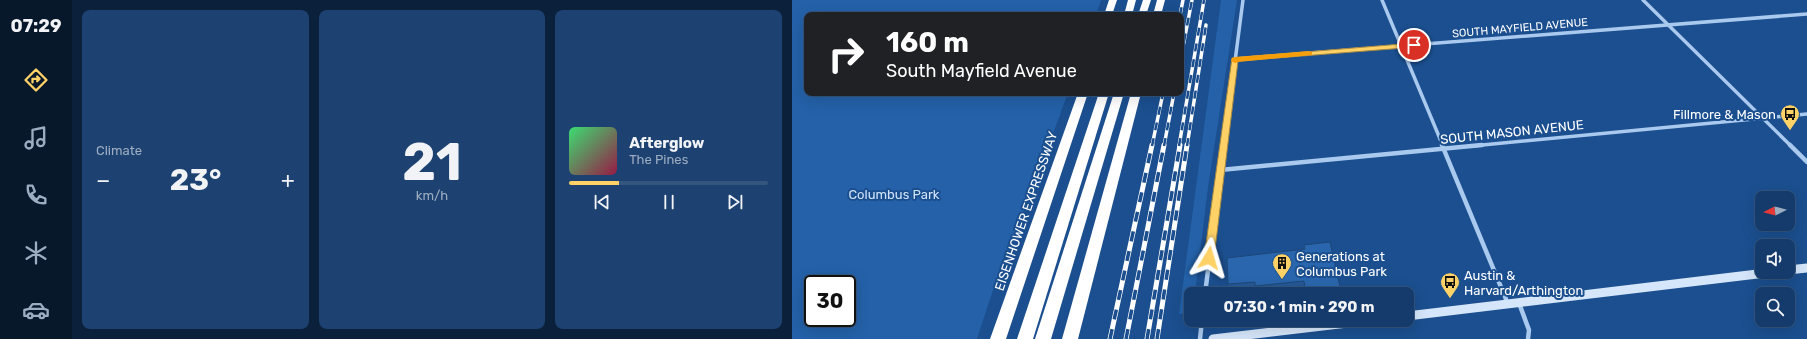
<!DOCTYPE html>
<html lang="en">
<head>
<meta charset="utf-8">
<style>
	body { margin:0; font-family:Rubik,sans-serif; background:#1d4271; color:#f1f3f6; height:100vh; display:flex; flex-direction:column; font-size:15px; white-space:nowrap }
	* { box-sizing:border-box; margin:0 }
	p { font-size:13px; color:#9dadc1 }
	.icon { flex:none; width:22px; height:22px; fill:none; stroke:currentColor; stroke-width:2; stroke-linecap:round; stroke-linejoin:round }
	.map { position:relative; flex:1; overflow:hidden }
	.side { display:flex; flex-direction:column; gap:10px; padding:10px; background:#0b203b; width:720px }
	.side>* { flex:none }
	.hud { position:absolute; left:12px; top:12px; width:380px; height:84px; border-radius:8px; box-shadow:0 4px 16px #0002,0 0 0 1px #33557e; background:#202124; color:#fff; overflow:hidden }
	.needle { width:26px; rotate:264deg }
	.controls { position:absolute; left:963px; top:191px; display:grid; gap:8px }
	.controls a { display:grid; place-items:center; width:40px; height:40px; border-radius:8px; background:#143b6b; box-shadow:0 4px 16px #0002,0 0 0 1px #33557e; font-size:20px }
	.speed { position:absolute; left:12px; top:275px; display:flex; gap:8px; font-size:20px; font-weight:700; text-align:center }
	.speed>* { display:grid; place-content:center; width:52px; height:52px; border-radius:50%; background:#143b6b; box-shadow:0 4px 16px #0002,0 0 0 1px #33557e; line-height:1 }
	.speed .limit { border:2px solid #111; border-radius:6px; background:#fff; color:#111 }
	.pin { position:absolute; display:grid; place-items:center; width:34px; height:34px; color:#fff; margin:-17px; border:2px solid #fff; border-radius:50%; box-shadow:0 1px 4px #0007 }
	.me { position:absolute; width:44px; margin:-22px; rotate:7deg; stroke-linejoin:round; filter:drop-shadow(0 0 3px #0008) }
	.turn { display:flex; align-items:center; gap:14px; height:84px; padding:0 16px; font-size:18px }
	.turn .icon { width:52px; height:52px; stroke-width:2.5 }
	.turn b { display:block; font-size:28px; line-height:34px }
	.big { font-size:30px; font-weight:700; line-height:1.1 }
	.side .tile { flex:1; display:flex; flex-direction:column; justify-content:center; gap:6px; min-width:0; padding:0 14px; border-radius:8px; background:#1d4271 }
	.side .dial { align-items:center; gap:0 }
	.dial b { font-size:52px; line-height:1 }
	.song { display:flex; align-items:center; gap:12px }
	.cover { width:48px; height:48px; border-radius:6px; background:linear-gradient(135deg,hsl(140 70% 55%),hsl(340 70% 35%)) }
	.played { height:4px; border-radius:2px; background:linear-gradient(90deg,#ffd166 25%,#33557e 25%) }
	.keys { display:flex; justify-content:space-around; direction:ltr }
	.heat { display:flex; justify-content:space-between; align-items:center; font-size:22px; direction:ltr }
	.side .tiles { flex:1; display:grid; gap:10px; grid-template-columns:repeat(3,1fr) }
	.trip { position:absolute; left:392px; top:287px; width:230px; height:40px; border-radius:8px; background:#143b6b; box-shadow:0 4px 16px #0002,0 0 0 1px #33557e; font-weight:700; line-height:40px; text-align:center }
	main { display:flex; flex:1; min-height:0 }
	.menu { display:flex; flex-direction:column; width:72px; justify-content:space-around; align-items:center; background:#08182b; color:#9dadc1 }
	.menu .icon { width:28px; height:28px }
	.menu .active { color:#ffd166 }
	.menu b { font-size:18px; color:#f1f3f6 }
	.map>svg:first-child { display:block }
</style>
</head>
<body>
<main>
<nav class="menu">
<b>07:29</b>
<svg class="icon active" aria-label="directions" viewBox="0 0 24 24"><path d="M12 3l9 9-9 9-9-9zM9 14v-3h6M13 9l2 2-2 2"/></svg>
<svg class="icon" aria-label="music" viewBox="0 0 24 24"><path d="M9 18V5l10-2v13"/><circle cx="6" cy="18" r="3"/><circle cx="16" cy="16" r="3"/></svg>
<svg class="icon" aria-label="phone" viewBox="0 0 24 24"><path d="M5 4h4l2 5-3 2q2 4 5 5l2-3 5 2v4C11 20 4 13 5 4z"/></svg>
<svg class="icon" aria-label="climate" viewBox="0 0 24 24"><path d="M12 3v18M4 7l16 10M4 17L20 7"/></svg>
<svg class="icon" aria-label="car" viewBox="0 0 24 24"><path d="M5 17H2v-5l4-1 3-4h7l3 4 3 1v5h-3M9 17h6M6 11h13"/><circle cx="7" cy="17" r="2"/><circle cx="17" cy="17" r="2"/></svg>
</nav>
<section class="side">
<div class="tiles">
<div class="tile"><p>Climate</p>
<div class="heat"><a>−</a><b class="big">23°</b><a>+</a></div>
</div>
<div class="tile dial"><b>21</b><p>km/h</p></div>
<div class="tile">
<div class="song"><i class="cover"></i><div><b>Afterglow</b><p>The Pines</p></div></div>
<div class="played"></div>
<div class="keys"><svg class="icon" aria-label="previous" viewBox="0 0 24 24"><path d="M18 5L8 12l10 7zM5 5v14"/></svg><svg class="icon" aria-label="pause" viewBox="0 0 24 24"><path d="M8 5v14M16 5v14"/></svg><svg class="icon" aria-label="next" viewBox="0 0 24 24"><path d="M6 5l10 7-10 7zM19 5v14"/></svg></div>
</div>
</div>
</section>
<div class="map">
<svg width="1015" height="339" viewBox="0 0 1015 339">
	<rect width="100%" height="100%" fill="#1b4f8f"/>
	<g fill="#2461a8" fill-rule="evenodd">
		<path d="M0,0H309L304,15H15V93H276L218,250H214L185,339H0ZM21,284H55V318H21Z"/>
		<path d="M429,0H445L416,187L403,294H399L398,313L387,314Z"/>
	</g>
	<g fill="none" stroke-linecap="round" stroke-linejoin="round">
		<g stroke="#a9c9ee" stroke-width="3.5">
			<path d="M590,0L651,146"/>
			<path d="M851,0L999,146"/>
			<path d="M443,59L1015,14"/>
			<path d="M432,146L451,0"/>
			<path d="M680,146L1015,114"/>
		</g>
		<g stroke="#a9c9ee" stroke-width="4.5">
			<path d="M650,145L716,304"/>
			<path d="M998,145L1015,162"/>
			<path d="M428,170L690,145"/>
			<path d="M413,294L432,145"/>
			<path d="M727,303L737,330L736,339"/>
			<path d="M408,339L410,320"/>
		</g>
		<g stroke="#d6e6fa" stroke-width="9">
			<path d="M996,270L1015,268"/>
			<path d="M615,316L982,272"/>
			<path d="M421,339L581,320"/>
		</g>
		<g fill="#fff" fill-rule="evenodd">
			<path d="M317,0H325L320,15H312Z"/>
			<path d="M336,0H344L340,15H332Z"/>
			<path d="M351,0H359L354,15H346Z"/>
			<path d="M365,0H373L369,15H361Z"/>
			<path d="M286,93H296L214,339H198Z"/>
			<path d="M307,93H317L241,339H225Z"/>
			<path d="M322,93H332L259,339H243Z"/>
			<path d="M339,93H349L286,339H270Z"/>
		</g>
		<g stroke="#fff" stroke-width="3.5">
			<g id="rail-far1">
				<path d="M388,15L391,0"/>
				<path d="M389,57L400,0"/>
				<path d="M360,146L371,93"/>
				<path d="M372,146L382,93"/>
				<path d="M387,146L412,0"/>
				<path d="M395,146L414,25"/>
			</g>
		</g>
		<g stroke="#fff" stroke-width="5">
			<g id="rail">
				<path d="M318,339L360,145"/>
				<path d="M334,339L372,145"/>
				<path d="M355,339L388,145"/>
				<path d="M365,339L395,145"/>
			</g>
		</g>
		<use href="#rail-far1" stroke="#1b4f8f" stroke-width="2.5" stroke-dasharray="8" stroke-linecap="butt"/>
		<use href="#rail" stroke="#1b4f8f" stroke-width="3.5" stroke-dasharray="10" stroke-linecap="butt"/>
	</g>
	<path fill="#245895" d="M512,245L548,287L547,294H512V292L490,294H464V292L449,294H438L436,284L512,249Z"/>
	<path fill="#2a66ad" stroke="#1d4779" d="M538,242L548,287L513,290L512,281L463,286V282L436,284L435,258L513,249L512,245Z"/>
	<path fill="#ffd166" stroke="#a68842" d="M622,43L626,45L625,47L446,61L422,258L421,261L417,262L414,261L412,258L440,58Z"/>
	<path fill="#f59e0b" d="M517,51L520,52V55L446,62L443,63L439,61L440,58L443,57Z"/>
	<defs>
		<g id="bus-pin" transform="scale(1)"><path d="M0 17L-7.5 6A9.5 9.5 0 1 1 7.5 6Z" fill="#ffd166" stroke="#1b4f8f"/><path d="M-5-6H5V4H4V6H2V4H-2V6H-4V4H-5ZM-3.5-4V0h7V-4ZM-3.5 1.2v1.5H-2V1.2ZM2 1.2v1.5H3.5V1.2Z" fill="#111"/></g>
		<g id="building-pin" transform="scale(1)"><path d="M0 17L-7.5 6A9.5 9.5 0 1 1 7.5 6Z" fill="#ffd166" stroke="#1b4f8f"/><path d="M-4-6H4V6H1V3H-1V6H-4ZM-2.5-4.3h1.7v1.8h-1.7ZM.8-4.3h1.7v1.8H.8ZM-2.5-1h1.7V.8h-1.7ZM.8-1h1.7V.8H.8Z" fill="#111"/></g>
	</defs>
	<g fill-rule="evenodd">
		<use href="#bus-pin" x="998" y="114"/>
		<use href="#building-pin" x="490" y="263"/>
		<use href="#bus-pin" x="658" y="282"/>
	</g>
	<g text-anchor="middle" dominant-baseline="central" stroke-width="4" stroke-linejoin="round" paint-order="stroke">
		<g font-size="11" fill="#fff" stroke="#1b4f8f">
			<text transform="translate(728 28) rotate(-5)">SOUTH MAYFIELD AVENUE</text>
		</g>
		<g font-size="13" fill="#fff" stroke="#1b4f8f" text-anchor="start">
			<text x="984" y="114" text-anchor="end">Fillmore &amp; Mason</text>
			<text x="504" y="256">Generations at<tspan x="504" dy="15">Columbus Park</tspan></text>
			<text x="672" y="275">Austin &amp;<tspan x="672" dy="15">Harvard/Arthington</tspan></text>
		</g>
		<g font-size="13" fill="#fff" stroke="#1b4f8f">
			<text transform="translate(720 132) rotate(-6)">SOUTH MASON AVENUE</text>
			<text transform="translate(234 211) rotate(-71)">EISENHOWER EXPRESSWAY</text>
		</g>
		<g font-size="13" fill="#cfe3fa" stroke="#1b4f8f">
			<text x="102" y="194">Columbus Park</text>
		</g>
	</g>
</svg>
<div class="controls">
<a><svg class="needle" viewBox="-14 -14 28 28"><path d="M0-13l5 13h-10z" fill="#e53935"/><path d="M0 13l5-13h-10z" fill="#9dadc1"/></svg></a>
<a><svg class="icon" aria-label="sound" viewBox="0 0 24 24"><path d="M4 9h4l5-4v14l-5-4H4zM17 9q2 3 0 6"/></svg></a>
<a><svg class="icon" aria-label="search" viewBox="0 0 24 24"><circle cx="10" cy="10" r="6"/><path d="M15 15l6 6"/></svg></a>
</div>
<div class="speed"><div class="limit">30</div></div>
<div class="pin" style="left:622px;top:45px;background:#d93025"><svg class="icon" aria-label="arrive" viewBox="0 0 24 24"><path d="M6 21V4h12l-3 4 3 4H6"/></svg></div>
<svg class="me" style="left:417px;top:258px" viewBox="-20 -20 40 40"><path d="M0-17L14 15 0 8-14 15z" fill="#ffd166" stroke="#fff" stroke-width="4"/></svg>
<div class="trip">07:30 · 1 min · 290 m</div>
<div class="hud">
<div class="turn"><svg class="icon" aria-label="right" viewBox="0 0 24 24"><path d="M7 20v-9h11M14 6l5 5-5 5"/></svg><div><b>160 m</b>South Mayfield Avenue</div></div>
</div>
</div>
</main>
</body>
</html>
